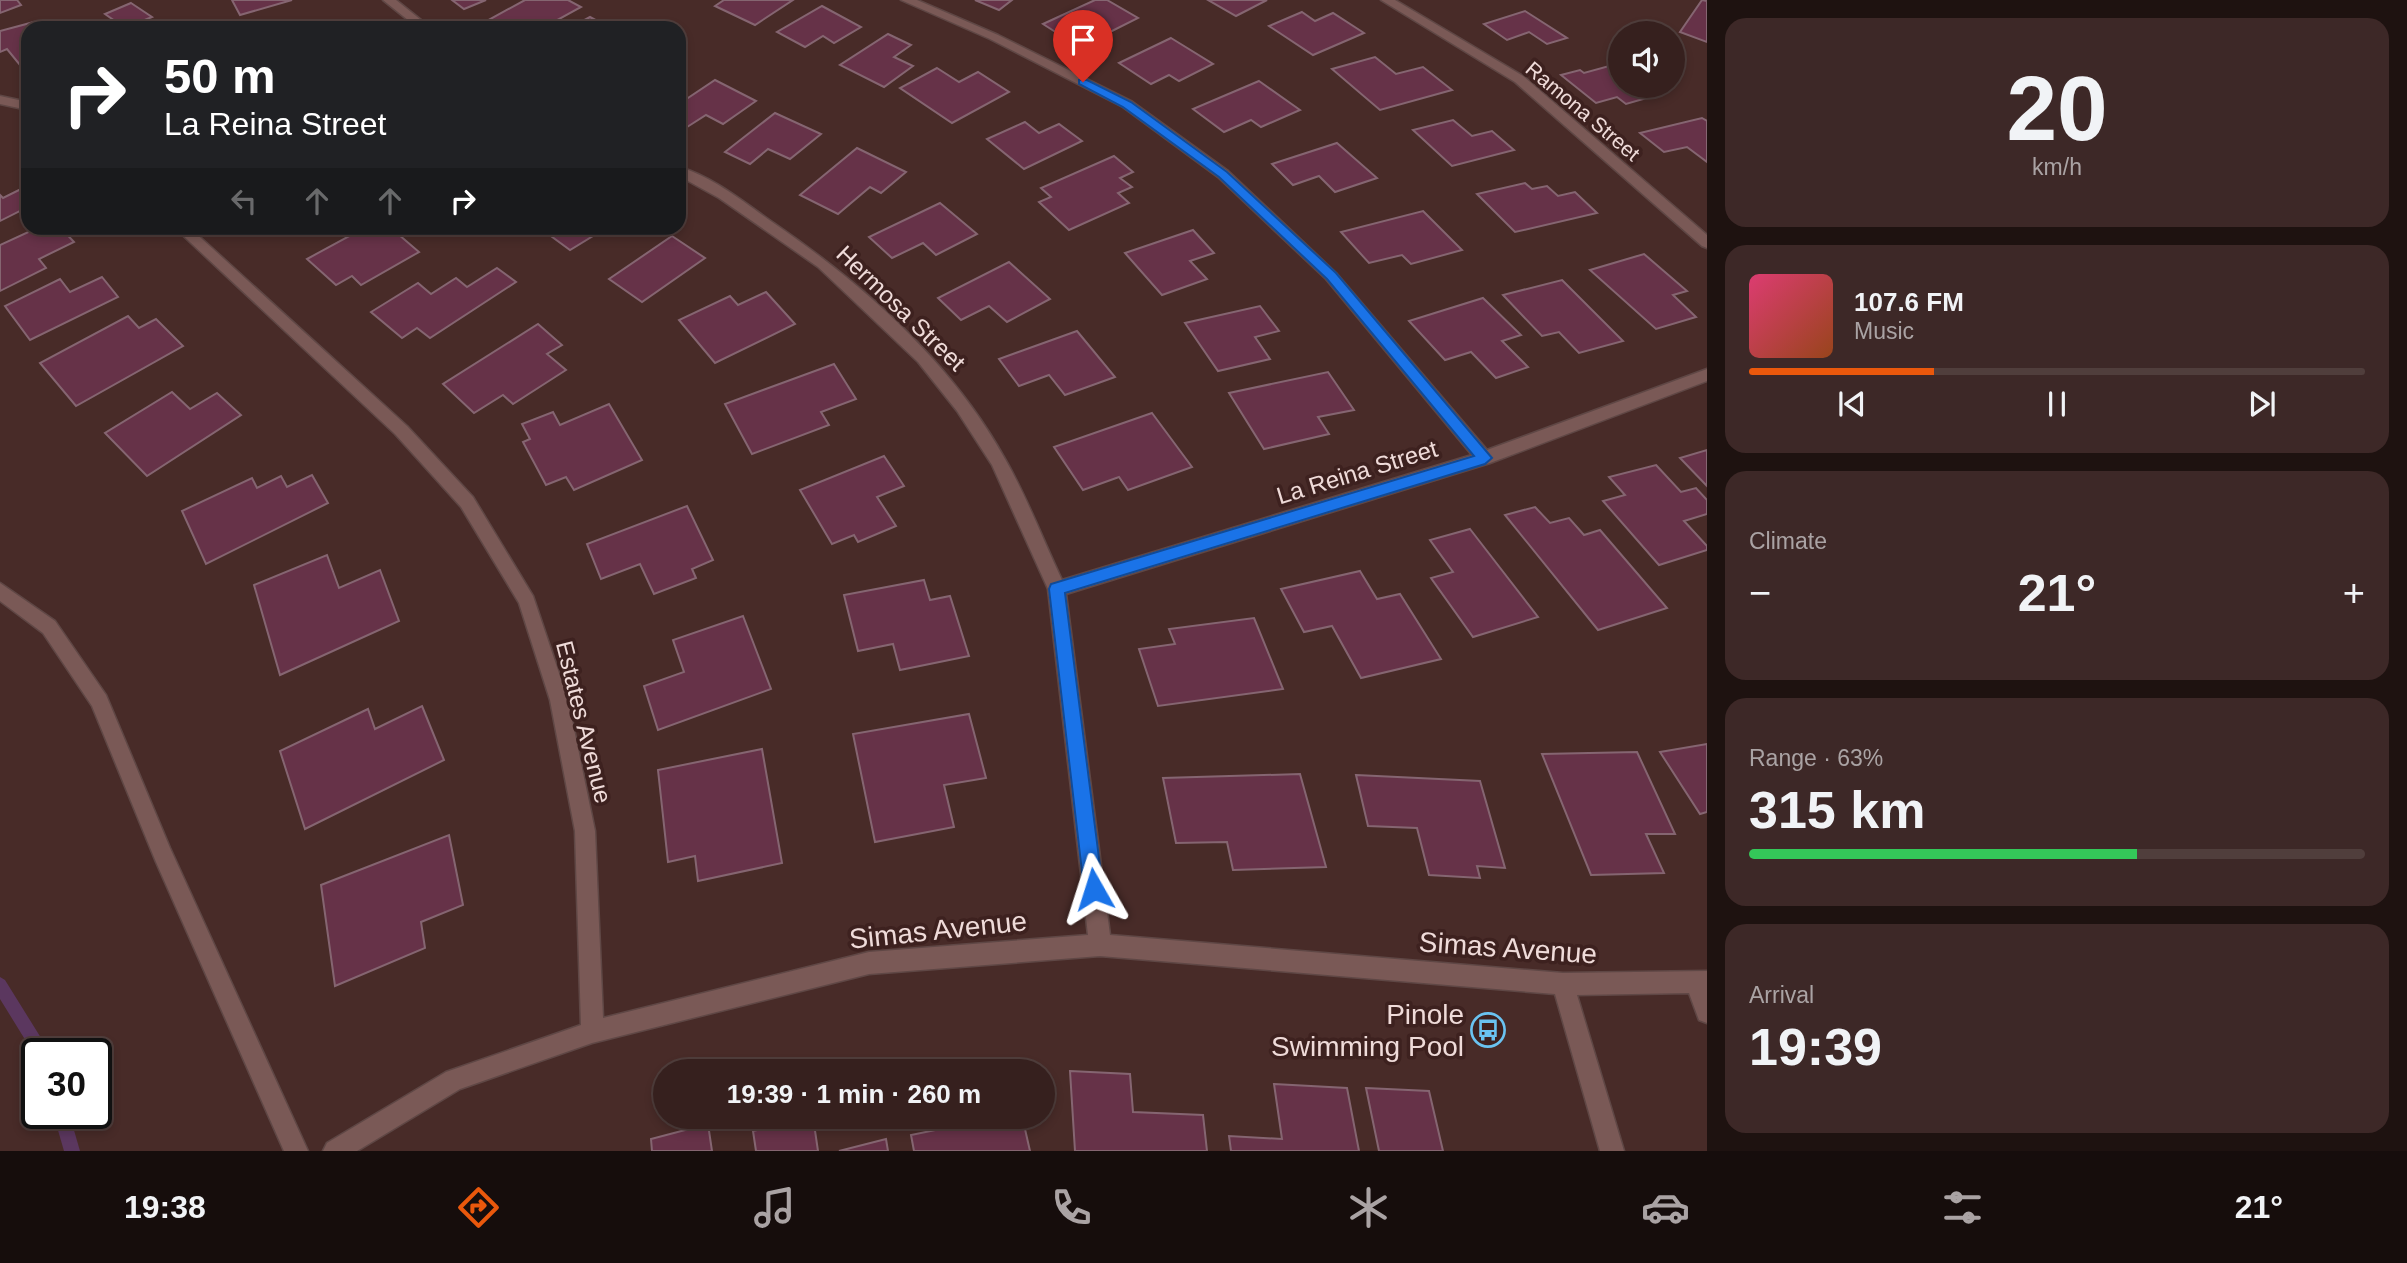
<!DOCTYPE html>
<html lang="en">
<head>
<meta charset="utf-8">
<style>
	body { margin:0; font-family:Arial,sans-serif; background:#3d2827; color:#f1f3f6; height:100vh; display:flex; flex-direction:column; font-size:26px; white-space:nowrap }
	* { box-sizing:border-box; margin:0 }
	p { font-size:23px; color:#aaa3a4 }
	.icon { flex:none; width:38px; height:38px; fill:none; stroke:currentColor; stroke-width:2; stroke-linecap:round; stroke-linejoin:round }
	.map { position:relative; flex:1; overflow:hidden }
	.sheet { display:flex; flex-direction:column; gap:18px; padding:18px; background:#1e1210; width:700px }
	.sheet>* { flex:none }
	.banner { position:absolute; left:21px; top:21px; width:665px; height:214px; border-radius:21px; box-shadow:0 4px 10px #0003,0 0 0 2px #503e3c; background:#202124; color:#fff; overflow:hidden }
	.buttons { position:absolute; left:1608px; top:21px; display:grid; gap:14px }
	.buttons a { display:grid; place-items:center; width:77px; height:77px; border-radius:50%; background:#36201e; box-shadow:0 4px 10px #0003,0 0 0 2px #503e3c; font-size:35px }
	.speed { position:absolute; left:21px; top:1038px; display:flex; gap:14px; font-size:35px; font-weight:700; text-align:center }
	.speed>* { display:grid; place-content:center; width:91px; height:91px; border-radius:50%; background:#36201e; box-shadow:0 4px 10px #0003,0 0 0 2px #503e3c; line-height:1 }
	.speed .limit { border:4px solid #111; border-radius:10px; background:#fff; color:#111 }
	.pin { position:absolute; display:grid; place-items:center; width:60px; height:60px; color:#fff; margin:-72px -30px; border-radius:50% 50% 50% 0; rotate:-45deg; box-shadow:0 0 7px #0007 }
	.pin .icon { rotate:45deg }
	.me { position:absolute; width:77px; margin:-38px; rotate:354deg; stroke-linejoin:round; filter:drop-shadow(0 0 5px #0008) }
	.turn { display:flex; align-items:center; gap:24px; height:147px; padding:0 28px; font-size:32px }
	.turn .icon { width:91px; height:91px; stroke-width:2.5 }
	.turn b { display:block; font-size:49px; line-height:60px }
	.lanes { display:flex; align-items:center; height:66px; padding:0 28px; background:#0003; justify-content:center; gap:35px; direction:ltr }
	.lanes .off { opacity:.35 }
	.big { font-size:52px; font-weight:600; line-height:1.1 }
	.sheet .card { flex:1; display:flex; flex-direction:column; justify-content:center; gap:10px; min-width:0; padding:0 24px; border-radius:21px; background:#3d2827 }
	.sheet .dial { align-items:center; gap:0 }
	.dial b { font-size:91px; line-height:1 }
	.song { display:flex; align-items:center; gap:21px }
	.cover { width:84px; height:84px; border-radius:10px; background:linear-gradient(135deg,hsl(340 70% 55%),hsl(20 70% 35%)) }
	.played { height:7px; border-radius:4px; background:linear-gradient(90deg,#ea580c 30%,#503e3c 30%) }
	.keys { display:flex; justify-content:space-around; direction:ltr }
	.heat { display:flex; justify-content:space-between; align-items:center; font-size:38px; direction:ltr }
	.charge { height:10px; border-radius:5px; background:linear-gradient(90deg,#34c759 63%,#503e3c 0) }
	.trip { position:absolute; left:653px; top:1059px; width:402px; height:70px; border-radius:35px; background:#36201e; box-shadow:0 4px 10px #0003,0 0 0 2px #503e3c; font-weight:600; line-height:70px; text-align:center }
	.dock { display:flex; height:112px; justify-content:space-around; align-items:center; background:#160d0c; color:#aaa3a4 }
	.dock .icon { width:49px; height:49px }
	.dock .selected { color:#ea580c }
	.dock b { font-size:32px; color:#f1f3f6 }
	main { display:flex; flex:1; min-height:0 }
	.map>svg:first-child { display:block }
</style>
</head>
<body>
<main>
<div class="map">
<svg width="1707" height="1151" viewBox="0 0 1707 1151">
	<rect width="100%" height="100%" fill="#482b28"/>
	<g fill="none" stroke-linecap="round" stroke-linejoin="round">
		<g fill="#5b375f" fill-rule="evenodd">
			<path d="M0,977L5,980L51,1054H37V1059L0,999Z"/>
			<path d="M53,1113H69L80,1151H64Z"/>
		</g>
	</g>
	<g fill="#663248" stroke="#856571" stroke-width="2">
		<path d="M0,0H17L21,5L0,13Z"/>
		<path d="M232,0H292L240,15Z"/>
		<path d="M452,0H486L464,9Z"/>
		<path d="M525,0H568L581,7L543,28L534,25L528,28H492L483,23Z"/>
		<path d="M724,0H793L755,25L715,6Z"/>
		<path d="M975,0H1012L999,10Z"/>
		<path d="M1095,0H1107L1138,18L1106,34L1100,30L1087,37L1078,31L1065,38L1043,24Z"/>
		<path d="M1208,0H1267L1236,16Z"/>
		<path d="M1702,0L1707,1V42L1680,32Z"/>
		<path d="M131,3L152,17L125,28L105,14Z"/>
		<path d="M822,6L861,27L834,43L823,36L805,47L777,32Z"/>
		<path d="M1525,11L1567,38L1547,44L1529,32L1507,40L1484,24Z"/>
		<path d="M1302,12L1315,21L1333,13L1364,33L1313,55L1269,26Z"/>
		<path d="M590,17L610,28H570Z"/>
		<path d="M34,22L39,28H28V62L20,65L7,49L0,52V31Z"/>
		<path d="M888,34L911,45L894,57L913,66L884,87L840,65Z"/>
		<path d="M1171,38L1213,64L1179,81L1169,75L1151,84L1119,63Z"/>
		<path d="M1375,57L1396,74L1423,67L1452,90L1380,110L1332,69Z"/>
		<path d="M1620,63V86H1654L1664,93L1626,104L1617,97L1596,103L1561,75L1580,70L1584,73Z"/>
		<path d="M937,68L959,82L978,72L1009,92L952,123L900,88Z"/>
		<path d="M715,80L756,101L723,124L706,115L684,129L679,127V104Z"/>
		<path d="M1259,81L1300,110L1261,127L1251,120L1224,132L1193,109Z"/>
		<path d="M775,113L821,134L790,159L768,149L750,164L725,152Z"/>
		<path d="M1702,118L1707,121V162L1687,147L1664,152L1640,133Z"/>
		<path d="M1453,120L1472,136L1492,131L1514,150L1452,166L1413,130Z"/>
		<path d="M1025,122L1039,133L1059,124L1082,141L1024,169L987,139Z"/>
		<path d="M1337,143L1377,178L1335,192L1319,176L1293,185L1272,164Z"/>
		<path d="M857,148L906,172L881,193L870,187L838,214L800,195Z"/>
		<path d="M1114,156L1133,172L1120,178L1132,187L1118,193L1129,203L1069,230L1039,202L1051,197L1041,188Z"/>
		<path d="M1525,183L1532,189L1547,186L1558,196L1575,192L1597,213L1515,232L1477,194Z"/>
		<path d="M21,189L28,195V207L0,221V195L3,198Z"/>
		<path d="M940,203L977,234L936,255L923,243L892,258L869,237Z"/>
		<path d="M1423,211L1462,250L1411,264L1402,255L1369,263L1341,232Z"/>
		<path d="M37,228H61L74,242L39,259L46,268L0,291V245Z"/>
		<path d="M364,228H391L419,252L361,285L352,276L336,285L307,259Z"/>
		<path d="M540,228H606L570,250Z"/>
		<path d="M1193,230L1214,253L1190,261L1207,279L1162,295L1125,253Z"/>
		<path d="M672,236L705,258L642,302L609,279Z"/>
		<path d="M1644,254L1687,291L1673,295L1696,317L1656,329L1590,270Z"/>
		<path d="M1009,262L1050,299L1007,322L989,306L961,320L938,298Z"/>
		<path d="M497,268L516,282L430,338L417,328L402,338L371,312L418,283L431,294L456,278L467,287Z"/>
		<path d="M102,277L118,297L30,340L5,306L60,279L70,292Z"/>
		<path d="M1562,280L1623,341L1579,353L1559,332L1542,336L1503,295Z"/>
		<path d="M766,292L795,324L715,363L679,320L730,296L738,305Z"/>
		<path d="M1483,298L1521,335L1502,341L1528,367L1496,378L1471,352L1445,360L1409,321Z"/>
		<path d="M1260,306L1279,331L1255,337L1270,359L1218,371L1185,323Z"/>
		<path d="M128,316L139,328L156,319L183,346L76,406L40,363Z"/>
		<path d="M538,324L562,345L547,354L566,370L513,404L503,395L474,413L443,384Z"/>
		<path d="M1077,331L1115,377L1065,395L1049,375L1019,386L999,359Z"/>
		<path d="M834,364L856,399L821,412L829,425L752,454L725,404Z"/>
		<path d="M1328,372L1354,410L1318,417L1329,434L1264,449L1229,393Z"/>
		<path d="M172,392L190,409L217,393L241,415L147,476L105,433Z"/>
		<path d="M609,404L642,460L574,490L566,477L546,485L523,442L530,439L522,424L553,412L560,425Z"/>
		<path d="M1152,413L1192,467L1128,490L1119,477L1083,490L1054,447Z"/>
		<path d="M1707,450V486L1680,458Z"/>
		<path d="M884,456L904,486L877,497L896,526L858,542L854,535L832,544L800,490Z"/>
		<path d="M1656,465L1681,492L1696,488L1707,500V514L1684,521L1707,546V550L1659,565L1603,501L1625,495L1609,477Z"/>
		<path d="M312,475L328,503L206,564L182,511L252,478L257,488L281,476L287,487Z"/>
		<path d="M687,506L713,560L692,569L696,578L654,594L640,564L601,579L587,544Z"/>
		<path d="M1535,507L1550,523L1569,518L1584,535L1600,530L1667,608L1598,630L1505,515Z"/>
		<path d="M1470,529L1538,617L1473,637L1431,578L1453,572L1430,540Z"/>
		<path d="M327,555L339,588L380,570L399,621L280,675L254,585Z"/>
		<path d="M1360,571L1377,599L1400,594L1441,659L1361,678L1332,626L1304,632L1281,589Z"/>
		<path d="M924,580L930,600L950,596L969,656L900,670L893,644L858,651L844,595Z"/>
		<path d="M743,616L771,689L658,730L644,686L684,672L673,640Z"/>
		<path d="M1254,618L1283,689L1158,706L1139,649L1175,644L1169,629Z"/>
		<path d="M422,706L444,760L305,829L280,751L368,709L375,729Z"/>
		<path d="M969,714L986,778L944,785L954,827L875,842L853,734Z"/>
		<path d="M1707,744V812L1700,814L1660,752Z"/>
		<path d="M762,749L782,863L698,881L695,856L668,862L658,770Z"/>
		<path d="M1637,752L1675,834H1646L1664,873L1591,875L1542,754Z"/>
		<path d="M1300,774L1326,867L1233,870L1227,842L1176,843L1163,778Z"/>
		<path d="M1356,775L1480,781L1505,868L1477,866L1480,878L1429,875L1417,828L1368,826Z"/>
		<path d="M449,835L463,905L421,922L425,948L335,986L321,885Z"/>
		<path d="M1070,1071L1130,1074L1133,1112L1203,1115L1207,1151H1075Z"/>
		<path d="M1274,1084L1347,1088L1359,1151H1231L1229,1136L1282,1139Z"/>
		<path d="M1366,1088L1429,1091L1443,1151H1379Z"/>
		<path d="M964,1116H1022L1030,1151H914L911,1135L965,1124Z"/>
		<path d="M813,1117L818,1151H756L753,1131Z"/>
		<path d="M708,1124L712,1151H652L651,1139Z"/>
		<path d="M886,1139L888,1151H839Z"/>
	</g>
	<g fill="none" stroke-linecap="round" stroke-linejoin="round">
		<g stroke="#5f4745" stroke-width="3">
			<g id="minor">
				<path d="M383,0H396L431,28H418Z"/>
				<path d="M901,0H917L998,35L1131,101L1228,171L1336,273L1487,450L1707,369V381L1490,463L1066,594L1110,935L1563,973L1707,971V1023L1699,1020L1689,993L1577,995L1624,1151H1600L1555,994L1100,956L869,974L592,1043L460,1089L357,1151H323L327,1143L446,1072L581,1025L575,831L550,700L519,603L461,507L395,434L175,228H190L407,426L473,497L533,596L568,700L595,831L603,1018L869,952L1088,935L1048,589L992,465L957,411L918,362L818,267L719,198L679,176V167C714,177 746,204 775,224C864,285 952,363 1005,459C1027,497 1043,540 1062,580L1472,455L1326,279L1218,177L1123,107L990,39Z"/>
				<path d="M1381,0H1395L1523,76L1707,235V248L1702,246L1515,82Z"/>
				<path d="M0,96L28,102V110L0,104Z"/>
				<path d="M0,583L55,621L106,695L170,848L308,1151H284L156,862L92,706L43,633L0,601Z"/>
			</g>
		</g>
		<use href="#minor" fill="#7a5956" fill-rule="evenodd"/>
	</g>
	<path fill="#1a73e8" stroke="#114b97" stroke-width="2" d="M1079,80H1087L1131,102L1227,172L1336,273L1492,458L1485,464L1065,593L1103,889L1101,896L1094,899L1087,896L1084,889L1049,589L1051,584L1474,456L1327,279L1219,177L1123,107L1079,84Z"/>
	<defs>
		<g id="bus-ring" transform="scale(1.75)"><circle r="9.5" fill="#3d211f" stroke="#6ac3f1" stroke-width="1.5"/><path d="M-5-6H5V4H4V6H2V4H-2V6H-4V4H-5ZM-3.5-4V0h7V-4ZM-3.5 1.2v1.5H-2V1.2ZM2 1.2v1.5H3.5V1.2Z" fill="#6ac3f1"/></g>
	</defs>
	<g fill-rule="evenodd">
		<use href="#bus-ring" x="1488" y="1030"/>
	</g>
	<g text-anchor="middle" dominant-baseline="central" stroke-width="7" stroke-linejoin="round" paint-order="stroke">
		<g font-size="21" fill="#efdbd9" stroke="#3d211f">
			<text transform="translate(1583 111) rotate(40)">Ramona Street</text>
		</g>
		<g font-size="24" fill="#efdbd9" stroke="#3d211f">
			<text transform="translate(901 308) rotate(44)">Hermosa Street</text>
			<text transform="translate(1357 472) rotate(-17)">La Reina Street</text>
			<text transform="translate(584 722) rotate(76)">Estates Avenue</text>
		</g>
		<g font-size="28" fill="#efdbd9" stroke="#3d211f">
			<text transform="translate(938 930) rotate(-6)">Simas Avenue</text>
			<text transform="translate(1508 948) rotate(4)">Simas Avenue</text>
		</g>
		<g font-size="28" fill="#efdbd9" stroke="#3d211f" text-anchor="end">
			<text x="1464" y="1014">Pinole<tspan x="1464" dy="32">Swimming Pool</tspan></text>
		</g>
	</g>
</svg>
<div class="buttons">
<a><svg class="icon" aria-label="sound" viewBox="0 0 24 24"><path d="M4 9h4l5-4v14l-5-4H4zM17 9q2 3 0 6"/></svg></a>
</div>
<div class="speed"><div class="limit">30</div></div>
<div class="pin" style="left:1083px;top:82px;background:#d93025"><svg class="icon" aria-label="arrive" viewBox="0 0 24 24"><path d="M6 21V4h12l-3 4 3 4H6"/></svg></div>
<svg class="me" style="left:1094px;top:889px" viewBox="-20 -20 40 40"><path d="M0-17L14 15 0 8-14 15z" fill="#1a73e8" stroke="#fff" stroke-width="4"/></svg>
<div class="trip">19:39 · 1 min · 260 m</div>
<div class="banner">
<div class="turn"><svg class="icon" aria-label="right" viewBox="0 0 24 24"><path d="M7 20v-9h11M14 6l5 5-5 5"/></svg><div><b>50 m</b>La Reina Street</div></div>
<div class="lanes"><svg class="icon off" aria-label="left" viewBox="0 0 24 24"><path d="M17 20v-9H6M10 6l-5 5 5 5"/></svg><svg class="icon off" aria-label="ahead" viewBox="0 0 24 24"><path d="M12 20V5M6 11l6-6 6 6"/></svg><svg class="icon off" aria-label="ahead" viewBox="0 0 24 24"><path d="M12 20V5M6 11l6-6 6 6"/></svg><svg class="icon" aria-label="right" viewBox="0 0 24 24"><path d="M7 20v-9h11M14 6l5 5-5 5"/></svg></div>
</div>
</div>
<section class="sheet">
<div class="card dial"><b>20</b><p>km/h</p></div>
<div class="card">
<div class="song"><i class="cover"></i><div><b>107.6 FM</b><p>Music</p></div></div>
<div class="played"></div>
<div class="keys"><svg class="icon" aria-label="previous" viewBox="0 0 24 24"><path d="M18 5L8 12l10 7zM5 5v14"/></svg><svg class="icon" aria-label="pause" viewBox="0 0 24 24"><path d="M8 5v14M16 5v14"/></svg><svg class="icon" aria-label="next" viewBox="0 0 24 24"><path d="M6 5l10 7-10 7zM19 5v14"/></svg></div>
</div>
<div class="card"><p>Climate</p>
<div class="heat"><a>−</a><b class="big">21°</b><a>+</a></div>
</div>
<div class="card"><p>Range · 63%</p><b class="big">315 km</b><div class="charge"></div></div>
<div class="card"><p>Arrival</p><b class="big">19:39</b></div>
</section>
</main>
<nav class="dock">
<b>19:38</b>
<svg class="icon selected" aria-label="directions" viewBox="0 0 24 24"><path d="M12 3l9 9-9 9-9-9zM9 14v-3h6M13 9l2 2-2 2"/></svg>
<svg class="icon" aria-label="music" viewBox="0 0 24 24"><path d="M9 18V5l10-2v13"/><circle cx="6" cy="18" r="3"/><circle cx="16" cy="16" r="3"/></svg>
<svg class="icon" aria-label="phone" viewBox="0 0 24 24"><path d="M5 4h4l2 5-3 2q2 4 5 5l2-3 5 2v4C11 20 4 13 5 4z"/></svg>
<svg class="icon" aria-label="climate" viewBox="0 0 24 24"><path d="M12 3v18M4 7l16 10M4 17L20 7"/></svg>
<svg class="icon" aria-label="car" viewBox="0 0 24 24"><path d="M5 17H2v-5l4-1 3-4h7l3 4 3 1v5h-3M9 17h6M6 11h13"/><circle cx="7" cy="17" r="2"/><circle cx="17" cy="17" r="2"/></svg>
<svg class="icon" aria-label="filters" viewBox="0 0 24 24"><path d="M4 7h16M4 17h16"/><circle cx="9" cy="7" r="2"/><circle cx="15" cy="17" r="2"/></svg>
<b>21°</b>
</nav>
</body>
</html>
